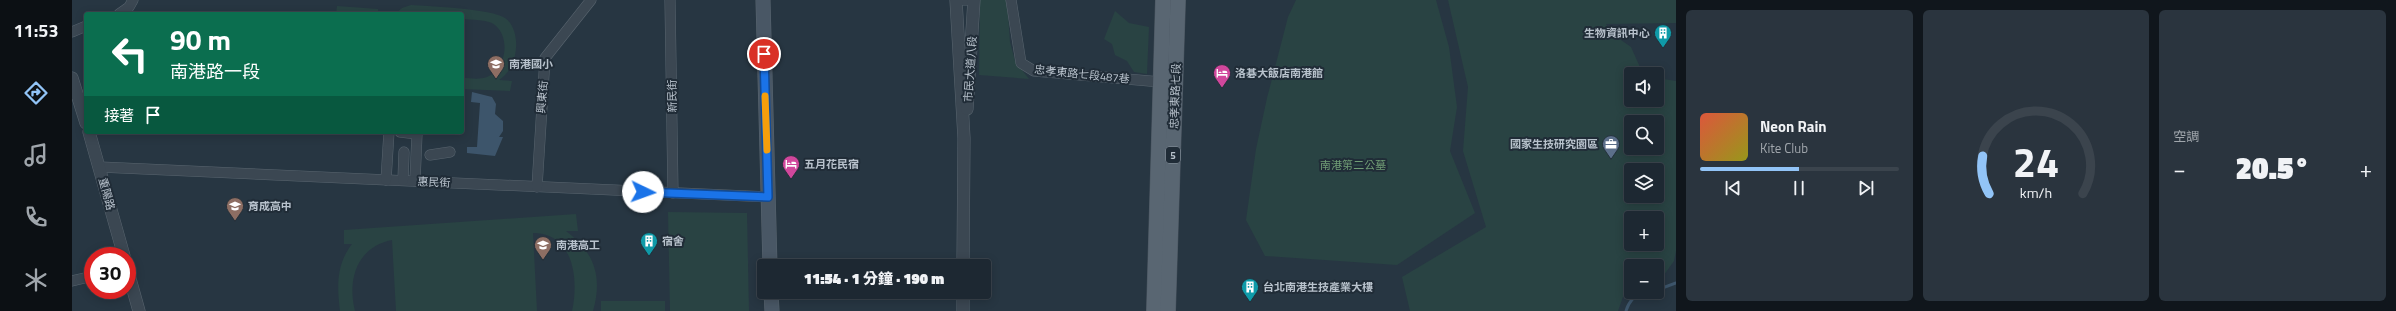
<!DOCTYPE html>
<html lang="zh-TW">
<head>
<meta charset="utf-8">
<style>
	body { margin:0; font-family:"Titillium Web","Noto Sans TC",sans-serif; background:#2a343e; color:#f1f3f6; height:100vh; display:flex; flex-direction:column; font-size:15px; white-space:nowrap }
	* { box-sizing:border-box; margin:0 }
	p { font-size:13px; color:#a0a6ac }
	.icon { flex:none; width:22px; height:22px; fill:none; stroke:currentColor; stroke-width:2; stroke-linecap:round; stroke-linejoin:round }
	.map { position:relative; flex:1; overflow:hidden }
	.side { display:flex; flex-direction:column; gap:10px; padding:10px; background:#10161c; width:720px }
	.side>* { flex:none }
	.guide { position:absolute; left:12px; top:12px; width:380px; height:122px; border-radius:4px; box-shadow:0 2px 10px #0003,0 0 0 1px #3b444d; background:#0b6e4f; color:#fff; overflow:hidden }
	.buttons { position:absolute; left:1552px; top:67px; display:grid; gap:8px }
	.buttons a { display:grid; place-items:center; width:40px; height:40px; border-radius:4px; background:#1d2832; box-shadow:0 2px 10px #0003,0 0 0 1px #3b444d; font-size:20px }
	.speed { position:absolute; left:12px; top:247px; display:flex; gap:8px; font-size:20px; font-weight:700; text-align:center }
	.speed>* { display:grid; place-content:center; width:52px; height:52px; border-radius:50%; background:#1d2832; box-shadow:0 2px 10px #0003,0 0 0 1px #3b444d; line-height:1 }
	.speed .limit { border:6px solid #d22; background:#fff; color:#111 }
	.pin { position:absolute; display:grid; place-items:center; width:34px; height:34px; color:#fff; margin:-17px; border:2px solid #fff; border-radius:50%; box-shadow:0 1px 4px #0007 }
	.me { position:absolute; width:44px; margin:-22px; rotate:93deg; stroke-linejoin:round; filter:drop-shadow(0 0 3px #0008) }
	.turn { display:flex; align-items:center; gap:14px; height:84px; padding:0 20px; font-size:18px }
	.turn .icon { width:52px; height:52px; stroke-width:2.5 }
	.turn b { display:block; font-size:28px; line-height:34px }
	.then { display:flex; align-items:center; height:38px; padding:0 20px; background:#0003; gap:8px; font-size:15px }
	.big { font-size:30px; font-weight:800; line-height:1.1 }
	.side .card { flex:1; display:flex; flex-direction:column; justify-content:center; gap:6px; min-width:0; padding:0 14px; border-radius:6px; background:#2a343e }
	.side .dial { align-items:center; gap:0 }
	.dial svg { height:104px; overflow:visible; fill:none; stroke:#3b444d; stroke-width:7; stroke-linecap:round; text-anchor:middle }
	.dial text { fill:#f1f3f6; stroke:none }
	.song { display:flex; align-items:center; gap:12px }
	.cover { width:48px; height:48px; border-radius:6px; background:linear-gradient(135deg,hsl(10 70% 55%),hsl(60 70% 35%)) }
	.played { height:4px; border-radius:2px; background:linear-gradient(90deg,#92c4f7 50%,#3b444d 50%) }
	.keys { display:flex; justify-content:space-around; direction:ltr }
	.heat { display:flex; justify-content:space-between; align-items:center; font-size:22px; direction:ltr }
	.side .tiles { flex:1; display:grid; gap:10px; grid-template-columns:repeat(3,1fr) }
	.trip { position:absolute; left:685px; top:259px; width:234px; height:40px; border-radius:4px; background:#1d2832; box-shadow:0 2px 10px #0003,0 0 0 1px #3b444d; font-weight:800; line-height:40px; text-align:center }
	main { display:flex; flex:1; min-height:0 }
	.tab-bar { display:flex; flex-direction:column; width:72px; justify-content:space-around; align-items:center; background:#0c1014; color:#a0a6ac }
	.tab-bar .icon { width:28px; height:28px }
	.tab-bar .active { color:#92c4f7 }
	.tab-bar b { font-size:18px; color:#f1f3f6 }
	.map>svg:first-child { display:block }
</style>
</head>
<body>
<main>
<nav class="tab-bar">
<b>11:53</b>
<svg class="icon active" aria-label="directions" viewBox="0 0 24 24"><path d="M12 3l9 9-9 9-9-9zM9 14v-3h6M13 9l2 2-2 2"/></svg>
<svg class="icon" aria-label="music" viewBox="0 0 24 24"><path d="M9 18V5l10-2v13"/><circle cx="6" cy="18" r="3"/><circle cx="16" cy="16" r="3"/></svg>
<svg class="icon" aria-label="phone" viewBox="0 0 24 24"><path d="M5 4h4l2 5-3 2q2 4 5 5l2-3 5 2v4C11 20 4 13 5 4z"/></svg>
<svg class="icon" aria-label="climate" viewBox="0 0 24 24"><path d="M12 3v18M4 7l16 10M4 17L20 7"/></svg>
</nav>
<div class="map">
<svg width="1604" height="311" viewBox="0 0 1604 311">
	<rect width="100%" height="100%" fill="#273642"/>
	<g fill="#294343" fill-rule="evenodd">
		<path d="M908,0H935L938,42L943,61L957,79L907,75Z"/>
		<path d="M1224,0H1364L1377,47L1385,107L1378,151L1403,213L1325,265L1193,256L1174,220L1184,149L1195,98L1216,17Z"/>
		<path d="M1376,0H1604V23L1534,24L1539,33L1559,47L1571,74H1559V100H1585V78L1604,81V251L1602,261L1589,279L1585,280V266H1559V290L1552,294L1546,311H1338L1330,277L1414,227L1391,151L1396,87ZM1559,122H1585V148H1559ZM1559,170H1585V196H1559ZM1559,218H1585V244H1559Z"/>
		<path d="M339,5C356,6 421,9 433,18C442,24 445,38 444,48C443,61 438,73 427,80L440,81L438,91L390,89V78C398,78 407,80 415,77C434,70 439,38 423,25C416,19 399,20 390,19V14H323L330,8Z"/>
		<path d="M265,6L306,9V14H264Z"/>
		<path d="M1043,11L1057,23L1077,27L1075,74L1062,72L1055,61L1043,55L1040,44L1032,39Z"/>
		<path d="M596,212L675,213L677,311H598Z"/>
		<path d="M504,214L506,231H494C522,252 531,276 521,311H500C507,280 502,233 461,233L465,311H324L320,240C285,247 275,279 283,311H268C265,286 264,265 280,244H272V230Z"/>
		<rect x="529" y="301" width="64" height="10"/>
	</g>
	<path fill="#3d556b" d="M400,92L420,97L424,104L423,114L431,121V131L427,137H431L423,156L395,153V147H405L408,103L399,102Z"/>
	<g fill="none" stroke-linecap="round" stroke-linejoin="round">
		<g stroke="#3d556b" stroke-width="3">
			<path d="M1585,290L1604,283"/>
			<path d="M1554,311C1556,303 1563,294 1572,292"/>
		</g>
		<g stroke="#59656f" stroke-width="11">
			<g id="minor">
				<path d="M598,0L601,193"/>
				<path d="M889,0H896"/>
				<path d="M939,0L949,63L962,71L1089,82"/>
				<path d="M47,14L57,7L61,0"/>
				<path d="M0,32L14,26"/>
				<path d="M328,132L345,134L343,181"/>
				<path d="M358,155L378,152"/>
				<path d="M28,167L696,197"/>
				<path d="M314,180L317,132"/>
				<path d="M331,180L332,152"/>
				<path d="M465,187L473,58L519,0"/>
				<path d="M0,281L21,276"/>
			</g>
		</g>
		<g stroke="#59656f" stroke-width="13">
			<g id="tertiary">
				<path d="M884,0L892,138L891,266"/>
				<path d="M0,78L14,123"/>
				<path d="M895,109L902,0"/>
				<path d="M17,132L52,256"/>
				<path d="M55,268L67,311"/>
				<path d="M891,311V292"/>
			</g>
		</g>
		<g stroke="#59656f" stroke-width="15">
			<g id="secondary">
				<path d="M691,0L698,266"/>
				<path d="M699,292L700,311"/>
			</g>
		</g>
		<g stroke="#48535e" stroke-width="16">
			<g id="primary">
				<path d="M1082,311L1091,0"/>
				<path d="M1096,311L1106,0"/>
			</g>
		</g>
		<use href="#minor" stroke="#3b4752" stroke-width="10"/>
		<use href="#tertiary" stroke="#3b4752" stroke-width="12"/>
		<use href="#secondary" stroke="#495765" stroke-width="14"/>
		<use href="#primary" stroke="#596672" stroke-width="15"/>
	</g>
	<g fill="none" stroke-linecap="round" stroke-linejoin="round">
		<g stroke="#114b97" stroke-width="10">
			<path id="route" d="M571,192L696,197L692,54"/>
		</g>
		<use href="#route" stroke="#1a73e8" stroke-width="7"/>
		<path stroke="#f59e0b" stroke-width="7" d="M693,96L695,150"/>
	</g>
	<defs>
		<g id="building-pin" transform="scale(0.9)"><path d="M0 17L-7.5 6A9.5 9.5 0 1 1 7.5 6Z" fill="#0f9aa8" stroke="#202c37"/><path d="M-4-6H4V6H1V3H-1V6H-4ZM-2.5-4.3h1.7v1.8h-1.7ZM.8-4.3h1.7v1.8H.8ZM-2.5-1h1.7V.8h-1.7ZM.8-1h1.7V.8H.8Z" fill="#fff"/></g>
		<g id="school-pin" transform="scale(0.9)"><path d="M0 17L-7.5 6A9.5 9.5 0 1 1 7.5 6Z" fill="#8d6e63" stroke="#202c37"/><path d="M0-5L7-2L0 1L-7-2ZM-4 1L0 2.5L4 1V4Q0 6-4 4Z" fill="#fff"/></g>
		<g id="hotel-pin" transform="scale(0.9)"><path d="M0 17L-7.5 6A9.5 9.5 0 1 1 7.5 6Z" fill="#d1479c" stroke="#202c37"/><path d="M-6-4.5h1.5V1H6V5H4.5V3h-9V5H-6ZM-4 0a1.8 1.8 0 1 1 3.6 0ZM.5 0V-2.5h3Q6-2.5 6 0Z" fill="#fff"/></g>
		<g id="office-pin" transform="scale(0.9)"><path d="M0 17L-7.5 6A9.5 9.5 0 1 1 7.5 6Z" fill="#5c6f8a" stroke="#202c37"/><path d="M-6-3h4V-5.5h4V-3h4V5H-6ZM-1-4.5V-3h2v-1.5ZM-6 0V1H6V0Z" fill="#fff"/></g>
	</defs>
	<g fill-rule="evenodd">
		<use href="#building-pin" x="1591" y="33"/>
		<use href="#school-pin" x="424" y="64"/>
		<use href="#hotel-pin" x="1150" y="73"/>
		<use href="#office-pin" x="1539" y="144"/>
		<use href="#hotel-pin" x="719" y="164"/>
		<use href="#school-pin" x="163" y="206"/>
		<use href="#building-pin" x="577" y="241"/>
		<use href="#school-pin" x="471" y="245"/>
		<use href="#building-pin" x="1178" y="287"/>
	</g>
	<g text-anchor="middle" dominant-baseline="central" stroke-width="4" stroke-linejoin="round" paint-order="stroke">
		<rect fill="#202c37" stroke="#8a959f" stroke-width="1" x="1094" y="147" width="14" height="16" rx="3"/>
		<g font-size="10" font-weight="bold" fill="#b8c2cc">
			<text x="1101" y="155">5</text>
		</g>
		<g font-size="11" font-weight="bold" fill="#b8c2cc" stroke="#202c37" text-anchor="start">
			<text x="1578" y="33" text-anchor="end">生物資訊中心</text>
			<text x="437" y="64">南港國小</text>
			<text x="1163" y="73">洛碁大飯店南港館</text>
			<text x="1526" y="144" text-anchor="end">國家生技研究園區</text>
			<text x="732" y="164">五月花民宿</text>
			<text x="176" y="206">育成高中</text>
			<text x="590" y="241">宿舍</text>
			<text x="484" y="245">南港高工</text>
			<text x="1191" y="287">台北南港生技產業大樓</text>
		</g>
		<g font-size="11" fill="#b8c2cc" stroke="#202c37">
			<text transform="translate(898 69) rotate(-86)">市民大道八段</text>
			<text transform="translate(1010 74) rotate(6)">忠孝東路七段487巷</text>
			<text transform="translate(600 96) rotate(-91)">新民街</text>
			<text transform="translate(1103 96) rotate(-88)">忠孝東路七段</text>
			<text transform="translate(470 97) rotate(-85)">興東街</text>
			<text transform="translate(362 182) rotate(3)">惠民街</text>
			<text transform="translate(35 194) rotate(75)">重陽路</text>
		</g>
		<g font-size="11" fill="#709d75" stroke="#202c37">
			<text x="1281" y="165">南港第二公墓</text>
		</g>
	</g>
</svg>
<div class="buttons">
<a><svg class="icon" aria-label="sound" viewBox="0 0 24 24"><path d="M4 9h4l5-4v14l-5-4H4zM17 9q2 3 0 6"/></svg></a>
<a><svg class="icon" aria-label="search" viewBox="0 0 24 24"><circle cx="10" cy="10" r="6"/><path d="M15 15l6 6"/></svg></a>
<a><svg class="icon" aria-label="layers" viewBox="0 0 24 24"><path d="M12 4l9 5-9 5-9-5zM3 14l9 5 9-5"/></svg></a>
<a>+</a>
<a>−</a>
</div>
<div class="speed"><div class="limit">30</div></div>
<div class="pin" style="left:692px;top:54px;background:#d93025"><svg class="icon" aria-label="arrive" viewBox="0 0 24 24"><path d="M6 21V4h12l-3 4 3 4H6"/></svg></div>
<svg class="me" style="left:571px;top:192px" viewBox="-20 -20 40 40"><circle r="19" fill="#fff"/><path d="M0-13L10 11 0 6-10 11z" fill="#1a73e8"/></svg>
<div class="trip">11:54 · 1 分鐘 · 190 m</div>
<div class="guide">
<div class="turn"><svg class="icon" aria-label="left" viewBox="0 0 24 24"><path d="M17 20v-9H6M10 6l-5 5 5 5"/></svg><div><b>90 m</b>南港路一段</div></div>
<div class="then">接著<svg class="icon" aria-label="arrive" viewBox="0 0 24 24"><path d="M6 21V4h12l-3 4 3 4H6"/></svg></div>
</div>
</div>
<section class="side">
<div class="tiles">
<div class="card">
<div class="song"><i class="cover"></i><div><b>Neon Rain</b><p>Kite Club</p></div></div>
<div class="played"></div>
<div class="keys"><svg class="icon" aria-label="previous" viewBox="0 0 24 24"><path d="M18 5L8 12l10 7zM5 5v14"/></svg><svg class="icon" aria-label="pause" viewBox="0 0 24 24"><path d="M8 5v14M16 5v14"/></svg><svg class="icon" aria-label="next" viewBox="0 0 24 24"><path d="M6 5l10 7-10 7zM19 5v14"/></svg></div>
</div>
<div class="card dial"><svg viewBox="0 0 100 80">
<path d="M14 69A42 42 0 1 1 86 69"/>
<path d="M14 69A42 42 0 0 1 9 40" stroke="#92c4f7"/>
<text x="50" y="56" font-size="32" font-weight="700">24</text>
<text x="50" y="72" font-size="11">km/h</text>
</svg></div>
<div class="card"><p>空調</p>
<div class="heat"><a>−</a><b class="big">20.5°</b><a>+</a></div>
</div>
</div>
</section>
</main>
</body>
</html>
